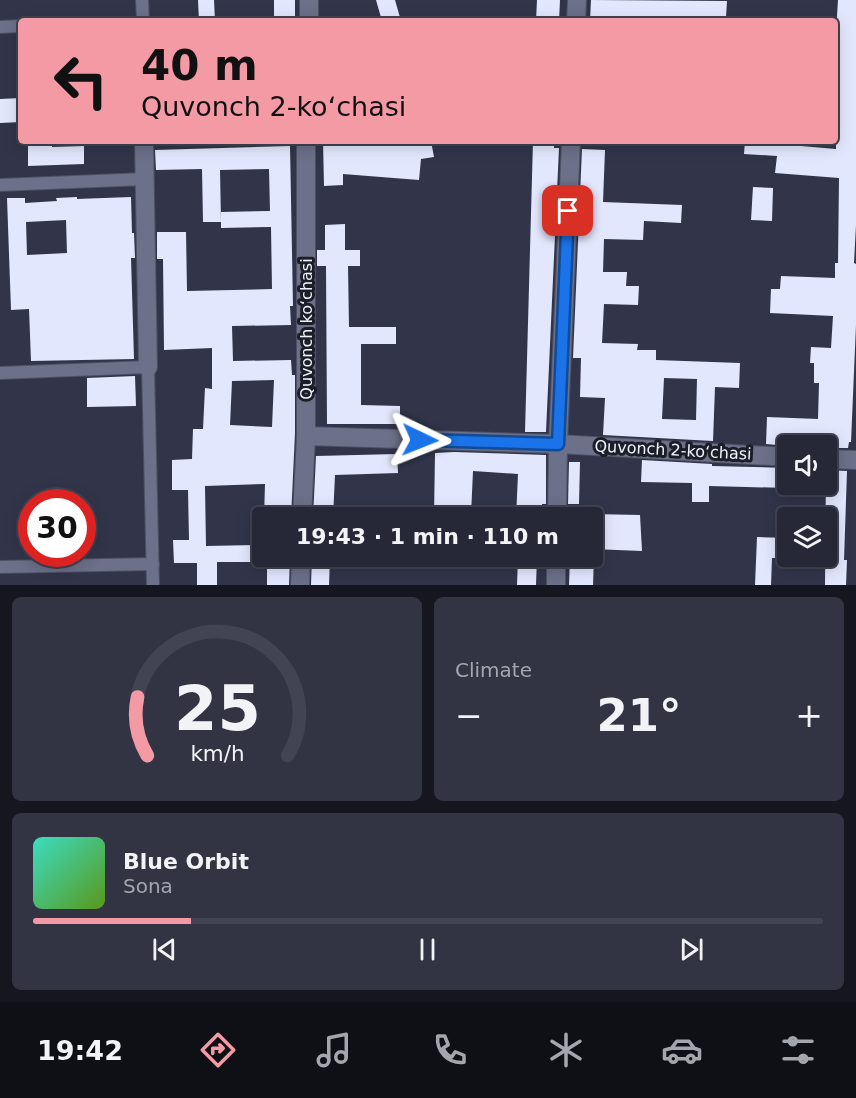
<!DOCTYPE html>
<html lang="en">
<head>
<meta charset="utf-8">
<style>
	body { margin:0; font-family:"DejaVu Sans",sans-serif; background:#323443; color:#f1f3f6; height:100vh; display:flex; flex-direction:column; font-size:22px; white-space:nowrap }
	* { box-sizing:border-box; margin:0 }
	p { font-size:20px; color:#a4a6ae }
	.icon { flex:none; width:33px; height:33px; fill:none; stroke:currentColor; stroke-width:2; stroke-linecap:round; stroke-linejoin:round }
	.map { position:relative; height:585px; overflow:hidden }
	.details { display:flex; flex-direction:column; gap:12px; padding:12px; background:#15161f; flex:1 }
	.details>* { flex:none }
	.guide { position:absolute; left:18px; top:18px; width:820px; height:126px; border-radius:6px; box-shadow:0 3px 15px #0003,0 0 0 2px #424453; background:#f49aa4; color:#111; overflow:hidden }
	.controls { position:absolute; left:777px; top:435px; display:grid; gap:12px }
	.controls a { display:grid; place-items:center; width:60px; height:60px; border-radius:6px; background:#262838; box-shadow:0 3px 15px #0003,0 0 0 2px #424453; font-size:30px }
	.speed { position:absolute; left:18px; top:489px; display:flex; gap:12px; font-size:30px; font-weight:700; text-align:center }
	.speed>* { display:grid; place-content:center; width:78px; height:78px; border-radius:50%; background:#262838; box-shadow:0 3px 15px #0003,0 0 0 2px #424453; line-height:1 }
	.speed .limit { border:9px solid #d22; background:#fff; color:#111 }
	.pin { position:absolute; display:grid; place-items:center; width:51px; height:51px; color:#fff; margin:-26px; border-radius:12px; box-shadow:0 3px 9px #0006 }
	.me { position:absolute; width:66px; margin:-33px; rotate:92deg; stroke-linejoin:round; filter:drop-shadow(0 0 4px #0008) }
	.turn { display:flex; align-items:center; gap:21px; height:126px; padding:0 24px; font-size:27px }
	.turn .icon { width:78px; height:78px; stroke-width:2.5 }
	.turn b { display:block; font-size:42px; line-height:51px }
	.big { font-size:45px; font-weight:800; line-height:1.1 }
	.details .widget { flex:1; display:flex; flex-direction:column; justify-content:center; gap:9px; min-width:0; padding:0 21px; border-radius:9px; background:#323443 }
	.details .dial { align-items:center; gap:0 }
	.dial svg { height:156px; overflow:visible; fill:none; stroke:#424453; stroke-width:7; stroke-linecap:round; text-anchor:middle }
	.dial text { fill:#f1f3f6; stroke:none }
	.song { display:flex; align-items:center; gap:18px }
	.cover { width:72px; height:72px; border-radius:9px; background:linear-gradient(135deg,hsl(170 70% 55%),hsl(90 70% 35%)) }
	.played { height:6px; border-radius:3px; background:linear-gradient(90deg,#f49aa4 20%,#424453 20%) }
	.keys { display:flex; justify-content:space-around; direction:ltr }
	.heat { display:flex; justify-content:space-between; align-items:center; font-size:33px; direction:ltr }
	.details .tiles { flex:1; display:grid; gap:12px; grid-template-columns:1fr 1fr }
	.widget:last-child { grid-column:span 2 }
	.trip { position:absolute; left:252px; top:507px; width:351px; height:60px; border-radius:6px; background:#262838; box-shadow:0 3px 15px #0003,0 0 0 2px #424453; font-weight:800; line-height:60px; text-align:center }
	.tabs { display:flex; height:96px; justify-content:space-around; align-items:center; background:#0f1016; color:#a4a6ae }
	.tabs .icon { width:42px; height:42px }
	.tabs .on { color:#f49aa4 }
	.tabs b { font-size:27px; color:#f1f3f6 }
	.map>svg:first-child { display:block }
</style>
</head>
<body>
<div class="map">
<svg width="856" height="585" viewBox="0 0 856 585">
	<rect width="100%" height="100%" fill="#32354a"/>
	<g fill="#e3e7fd" fill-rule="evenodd">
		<path d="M198,0H214L215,21H199Z"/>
		<rect x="274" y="0" width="21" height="21"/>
		<path d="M376,0H395L401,21H382Z"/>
		<path d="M537,0H560L559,21H536Z"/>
		<path d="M591,0L727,1L726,17L701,16V21H590Z"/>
		<path d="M838,0H856V225L854,263L856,264V325L851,442H849L848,448H826V441L788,439V446L766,444L767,417L818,419L819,383H814V363H810L811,347L831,348L833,316L770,313L771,289H780L781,276L835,278V263H838L839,178L775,173L777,156L744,154L745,141H801V146L836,149V32Z"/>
		<path d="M21,98V122L0,123V99Z"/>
		<path d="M28,141H52V147L84,146V164L28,166Z"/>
		<path d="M323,141H431L434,157L421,159L419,180L343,174V185L324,186Z"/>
		<path d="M533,141H554V148H559L546,432H525Z"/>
		<path d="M290,146L293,306H290L291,325L232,326L233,361L291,360L292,375H295V433L291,518H264L265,484L205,486L206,546L262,545V562H217V585H197V563H174L173,540H189L188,490H172V460L192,459L193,429H203L205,388L212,389V348L164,350L163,259H157V232H186L187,291L272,289L271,227L221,228V212L270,211L269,169L220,170L221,222H203L202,169L156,170L155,150ZM274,380L272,427L230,425L232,381Z"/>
		<path d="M582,149L605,150L603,202L682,205L681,223L644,221L643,240L604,239L603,272H627L626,286H639L638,305L604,304L602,343L638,344L637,350H656V360L740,363L739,388L715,387L713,441L603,435L605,398L580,397L581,358H573ZM664,378L697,379L696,420L662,419Z"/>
		<path d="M753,187L773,188L772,221L751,220Z"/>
		<path d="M77,197V199L131,197L132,233H134L135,258H131L134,359L31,361L29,309L11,310L7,198H25V203L57,201L56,198ZM66,220L67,253L27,255L26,222Z"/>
		<path d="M345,224V250H360V266H348L349,327H396V344H361V405L400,406V424H327L326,266H317V250H325V225Z"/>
		<path d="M135,376L136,406L87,407V378Z"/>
		<path d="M454,452L546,455V504H542L541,518H516L518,474L473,471L471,515L452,514V518H434L435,453Z"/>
		<path d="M397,454L398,473L335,475L333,518H313L316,456Z"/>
		<path d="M642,460L712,464V466L788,468V488L709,486V502H692V483L641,482Z"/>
		<path d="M569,462H580L579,504H568Z"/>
		<path d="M826,470L847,471L844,560H847L846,585H825Z"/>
		<path d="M592,514L640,515L642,551L592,549Z"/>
		<path d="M757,537L788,538V558H772L771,585H755Z"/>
		<path d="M267,556H290L289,585H267Z"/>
		<path d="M312,556H330L329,585H311Z"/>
		<path d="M518,556H537L536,585H517Z"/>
		<path d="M570,556H594L593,585H569Z"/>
	</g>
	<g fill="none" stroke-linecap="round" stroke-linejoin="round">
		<g stroke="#4d5062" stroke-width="14">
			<g id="service">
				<path d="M142,0L143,21"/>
				<path d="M0,27L21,26"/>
				<path d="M0,185L145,179"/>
				<path d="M0,373L148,367L153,585"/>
				<path d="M0,567L153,564"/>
			</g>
		</g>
		<g stroke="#4d5062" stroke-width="20">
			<g id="minor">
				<path d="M309,21V0"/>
				<path d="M576,21L577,0"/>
				<path d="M144,141L148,367"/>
				<path d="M306,436L558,444L788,457"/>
				<path d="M826,459L856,460"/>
				<path d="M302,518L306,436V141"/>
				<path d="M557,518L558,444L571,141"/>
				<path d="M300,585L301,556"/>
				<path d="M556,585V556"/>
			</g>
		</g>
		<use href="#service" stroke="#6c7088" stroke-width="12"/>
		<use href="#minor" stroke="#6c7088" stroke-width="18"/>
	</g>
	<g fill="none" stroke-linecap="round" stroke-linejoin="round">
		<g stroke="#114b97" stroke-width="15">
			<path id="route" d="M420,440L558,444L568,211"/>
		</g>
		<use href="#route" stroke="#1a73e8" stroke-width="10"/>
	</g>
	<g text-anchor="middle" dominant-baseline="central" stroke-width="6" stroke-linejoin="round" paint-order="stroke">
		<g font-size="16" fill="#eef1ff" stroke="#1c1e27">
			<text transform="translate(306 329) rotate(-90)">Quvonch koʻchasi</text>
			<text transform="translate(673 450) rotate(3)">Quvonch 2-koʻchasi</text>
		</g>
	</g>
</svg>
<div class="controls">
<a><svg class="icon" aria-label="sound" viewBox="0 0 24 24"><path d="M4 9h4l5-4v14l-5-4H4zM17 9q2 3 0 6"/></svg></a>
<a><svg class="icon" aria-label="layers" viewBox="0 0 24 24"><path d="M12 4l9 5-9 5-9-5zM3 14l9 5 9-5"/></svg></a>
</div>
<div class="speed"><div class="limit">30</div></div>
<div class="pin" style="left:568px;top:211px;background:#d93025"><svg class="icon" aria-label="arrive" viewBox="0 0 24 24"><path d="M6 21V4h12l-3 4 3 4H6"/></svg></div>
<svg class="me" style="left:420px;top:440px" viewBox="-20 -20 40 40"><path d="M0-17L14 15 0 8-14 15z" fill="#1a73e8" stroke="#fff" stroke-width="4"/></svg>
<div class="trip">19:43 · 1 min · 110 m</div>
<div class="guide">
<div class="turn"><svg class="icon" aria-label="left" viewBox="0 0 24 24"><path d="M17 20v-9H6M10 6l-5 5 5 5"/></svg><div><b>40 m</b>Quvonch 2-koʻchasi</div></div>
</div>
</div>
<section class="details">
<div class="tiles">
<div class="widget dial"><svg viewBox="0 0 100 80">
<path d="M14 69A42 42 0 1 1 86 69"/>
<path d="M14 69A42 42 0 0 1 9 39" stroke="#f49aa4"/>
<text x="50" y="56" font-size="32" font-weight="700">25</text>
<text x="50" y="72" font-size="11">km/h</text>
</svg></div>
<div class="widget"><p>Climate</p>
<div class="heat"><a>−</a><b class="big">21°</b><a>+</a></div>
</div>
<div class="widget">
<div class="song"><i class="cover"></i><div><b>Blue Orbit</b><p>Sona</p></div></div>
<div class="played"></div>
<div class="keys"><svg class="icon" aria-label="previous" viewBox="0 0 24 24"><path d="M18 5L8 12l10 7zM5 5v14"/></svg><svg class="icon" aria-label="pause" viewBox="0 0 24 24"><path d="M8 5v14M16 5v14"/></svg><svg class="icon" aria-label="next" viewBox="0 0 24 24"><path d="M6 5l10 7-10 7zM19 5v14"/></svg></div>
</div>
</div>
</section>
<nav class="tabs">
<b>19:42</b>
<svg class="icon on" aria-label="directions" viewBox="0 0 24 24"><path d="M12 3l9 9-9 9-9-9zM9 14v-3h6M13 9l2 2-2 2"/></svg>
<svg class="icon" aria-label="music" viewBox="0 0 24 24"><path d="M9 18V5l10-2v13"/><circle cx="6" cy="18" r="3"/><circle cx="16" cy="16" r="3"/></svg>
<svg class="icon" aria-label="phone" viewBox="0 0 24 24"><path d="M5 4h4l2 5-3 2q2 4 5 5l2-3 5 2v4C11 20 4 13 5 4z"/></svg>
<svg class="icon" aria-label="climate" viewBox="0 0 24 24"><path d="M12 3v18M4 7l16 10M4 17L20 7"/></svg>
<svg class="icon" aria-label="car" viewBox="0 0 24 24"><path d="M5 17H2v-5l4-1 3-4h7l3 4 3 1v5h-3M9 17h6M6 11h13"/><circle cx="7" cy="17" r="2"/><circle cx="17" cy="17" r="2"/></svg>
<svg class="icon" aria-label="filters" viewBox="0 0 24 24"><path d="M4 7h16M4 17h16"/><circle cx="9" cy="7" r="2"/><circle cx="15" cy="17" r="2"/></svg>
</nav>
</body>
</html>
